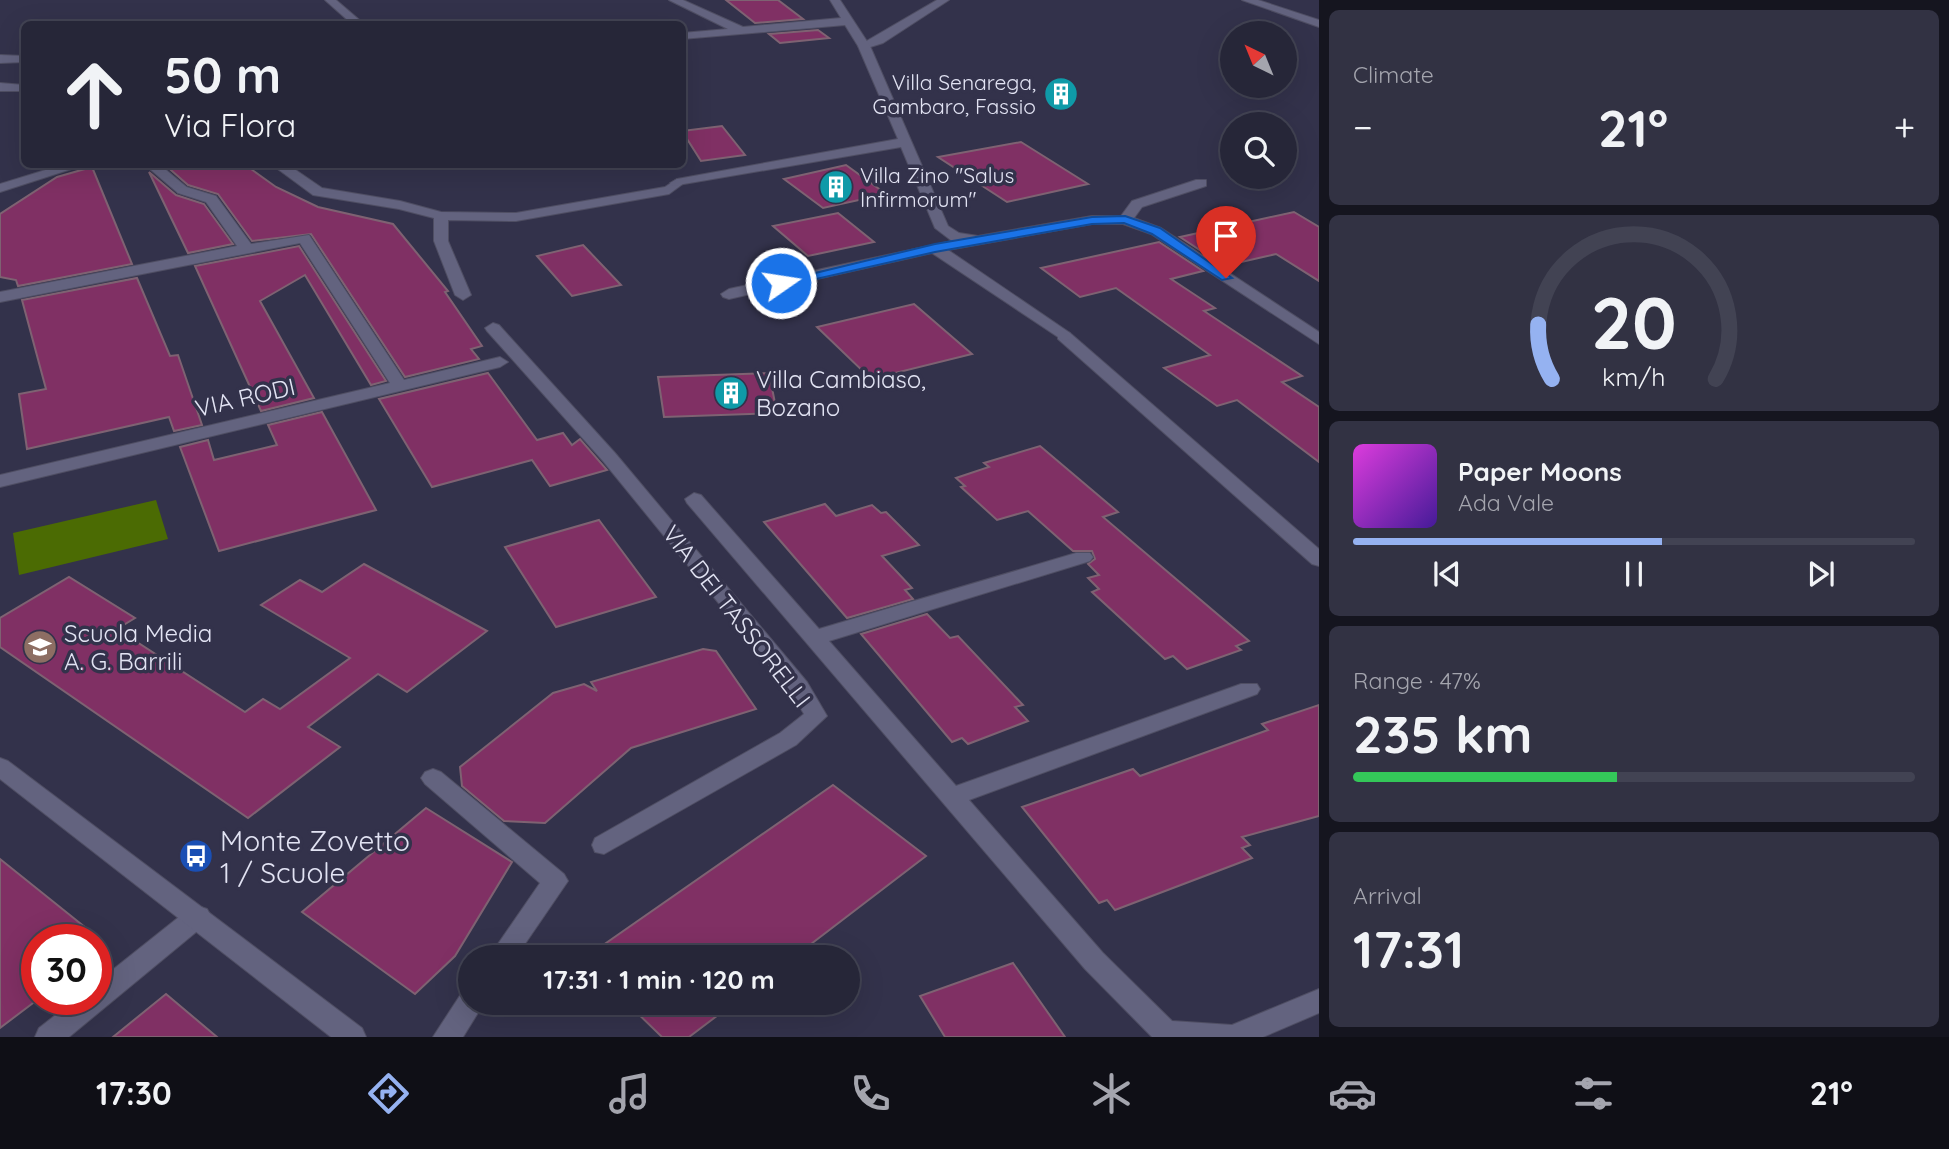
<!DOCTYPE html>
<html lang="en">
<head>
<meta charset="utf-8">
<style>
	body { margin:0; font-family:Quicksand,sans-serif; background:#323243; color:#f1f3f6; height:100vh; display:flex; flex-direction:column; font-size:26px; white-space:nowrap }
	* { box-sizing:border-box; margin:0 }
	p { font-size:23px; color:#a4a5ae }
	.icon { flex:none; width:38px; height:38px; fill:none; stroke:currentColor; stroke-width:2; stroke-linecap:round; stroke-linejoin:round }
	.map { position:relative; flex:1; overflow:hidden }
	.panel { display:flex; flex-direction:column; gap:10px; padding:10px; background:#15151f; width:630px }
	.panel>* { flex:none }
	.hud { position:absolute; left:21px; top:21px; width:665px; height:147px; border-radius:10px; box-shadow:0 7px 28px #0002,0 0 0 2px #424353; background:#262638; color:#f1f3f6; overflow:hidden }
	.needle { width:46px; rotate:317deg }
	.tools { position:absolute; left:1220px; top:21px; display:grid; gap:14px }
	.tools a { display:grid; place-items:center; width:77px; height:77px; border-radius:50%; background:#262638; box-shadow:0 7px 28px #0002,0 0 0 2px #424353; font-size:35px }
	.speed { position:absolute; left:21px; top:924px; display:flex; gap:14px; font-size:35px; font-weight:700; text-align:center }
	.speed>* { display:grid; place-content:center; width:91px; height:91px; border-radius:50%; background:#262638; box-shadow:0 7px 28px #0002,0 0 0 2px #424353; line-height:1 }
	.speed .limit { border:10px solid #d22; background:#fff; color:#111 }
	.pin { position:absolute; display:grid; place-items:center; width:60px; height:60px; color:#fff; margin:-72px -30px; border-radius:50% 50% 50% 0; rotate:-45deg; box-shadow:0 0 7px #0007 }
	.pin .icon { rotate:45deg }
	.me { position:absolute; width:77px; margin:-38px; rotate:77deg; stroke-linejoin:round; filter:drop-shadow(0 0 5px #0008) }
	.turn { display:flex; align-items:center; gap:24px; height:147px; padding:0 28px; font-size:32px }
	.turn .icon { width:91px; height:91px; stroke-width:2.5 }
	.turn b { display:block; font-size:49px; line-height:60px }
	.big { font-size:52px; font-weight:700; line-height:1.1 }
	.panel .widget { flex:1; display:flex; flex-direction:column; justify-content:center; gap:10px; min-width:0; padding:0 24px; border-radius:10px; background:#323243 }
	.panel .dial { align-items:center; gap:0 }
	.dial svg { height:182px; overflow:visible; fill:none; stroke:#424353; stroke-width:7; stroke-linecap:round; text-anchor:middle }
	.dial text { fill:#f1f3f6; stroke:none }
	.song { display:flex; align-items:center; gap:21px }
	.cover { width:84px; height:84px; border-radius:10px; background:linear-gradient(135deg,hsl(300 70% 55%),hsl(260 70% 35%)) }
	.played { height:7px; border-radius:4px; background:linear-gradient(90deg,#95b2f1 55%,#424353 55%) }
	.keys { display:flex; justify-content:space-around; direction:ltr }
	.heat { display:flex; justify-content:space-between; align-items:center; font-size:38px; direction:ltr }
	.charge { height:10px; border-radius:5px; background:linear-gradient(90deg,#34c759 47%,#424353 0) }
	.trip { position:absolute; left:458px; top:945px; width:402px; height:70px; border-radius:35px; background:#262638; box-shadow:0 7px 28px #0002,0 0 0 2px #424353; font-weight:700; line-height:70px; text-align:center }
	.tabs { display:flex; height:112px; justify-content:space-around; align-items:center; background:#0f0f16; color:#a4a5ae }
	.tabs .icon { width:49px; height:49px }
	.tabs .on { color:#95b2f1 }
	.tabs b { font-size:32px; color:#f1f3f6 }
	main { display:flex; flex:1; min-height:0 }
	.map>svg:first-child { display:block }
</style>
</head>
<body>
<main>
<div class="map">
<svg width="1319" height="1037" viewBox="0 0 1319 1037">
	<rect width="100%" height="100%" fill="#33324b"/>
	<path fill="#4b6b03" d="M156,500L168,539L19,575L13,533Z"/>
	<g fill="#803064" stroke="#7e6272" stroke-width="2">
		<path d="M726,0H778L803,19L755,23Z"/>
		<path d="M818,30L829,38L780,43L769,34Z"/>
		<path d="M722,126L745,155L701,161L682,131Z"/>
		<path d="M1021,142L1088,184L1007,202L938,157Z"/>
		<path d="M164,164H244L276,187L318,207L393,224L448,291L445,292L482,346L471,349L479,359L405,377L311,234L252,241L218,194L188,185Z"/>
		<path d="M846,165L886,194L823,208L784,179Z"/>
		<path d="M92,167L132,264L18,286L16,280L0,277V214L57,177Z"/>
		<path d="M149,172L176,195L204,204L233,244L188,253Z"/>
		<path d="M1294,212L1319,227V281L1276,254L1224,266L1180,237Z"/>
		<path d="M838,213L874,242L808,256L773,226Z"/>
		<path d="M1159,242L1203,271L1171,279L1215,308L1204,311L1302,376L1282,382L1319,407V462L1237,400L1217,406L1164,368L1210,355L1116,288L1080,297L1041,268Z"/>
		<path d="M583,245L621,285L572,296L537,256Z"/>
		<path d="M299,246L386,381L371,385L305,275L260,301L314,398L261,411L195,266Z"/>
		<path d="M137,278L170,356L178,355L202,425L174,431L169,417L27,449L19,394L46,389L22,300Z"/>
		<path d="M914,304L972,354L871,379L817,327Z"/>
		<path d="M488,373L537,440L563,433L572,445L580,439L607,470L550,486L532,460L432,487L379,399Z"/>
		<path d="M769,373L777,413L664,417L658,377Z"/>
		<path d="M322,412L376,510L219,551L180,447L208,440L214,460L277,445L268,425Z"/>
		<path d="M1040,446L1118,512L1103,517L1249,641L1236,646L1241,650L1187,669L1173,656L1165,659L1092,592L1099,589L1088,578L1099,575L1088,564L1095,559L1092,551H1073L1028,511L997,520L961,487L965,486L956,478L989,467L984,463Z"/>
		<path d="M825,504L836,516L872,505L881,513L886,512L919,545L882,556L912,588L905,590L913,599L847,618L764,522Z"/>
		<path d="M599,520L656,597L556,627L505,547Z"/>
		<path d="M364,564L487,631L407,692L378,674L308,727L340,747L248,818L0,647V618L69,577L135,618L117,629L245,712L263,699L280,709L350,658L261,605L300,580L322,592Z"/>
		<path d="M927,614L950,638L958,636L1023,705L1015,707L1028,721L968,744L962,738L952,742L861,634Z"/>
		<path d="M703,649L716,651L756,709L631,748L545,823L504,821L462,786L460,767L553,693L584,684L597,691L591,682Z"/>
		<path d="M1319,705V816L1242,837L1250,845L1242,848L1252,858L1115,910L1107,900L1099,903L1022,807L1133,769L1140,776L1268,730L1262,724Z"/>
		<path d="M833,785L926,856L794,957H586Z"/>
		<path d="M426,808L512,862L455,956L415,994L302,912Z"/>
		<path d="M0,859L101,940H37V1000L0,1028Z"/>
		<path d="M1013,963L1065,1037H945L920,996Z"/>
		<path d="M166,994L217,1037H113Z"/>
		<path d="M627,1003H734L689,1037H662Z"/>
	</g>
	<g fill="none" stroke-linecap="round" stroke-linejoin="round">
		<g stroke="#4f4e63" stroke-width="2">
			<g id="service">
				<path d="M0,83L24,85V91H0Z"/>
				<path d="M65,164H87L0,192V184Z"/>
				<path d="M144,164H159L190,190L178,193Z"/>
			</g>
		</g>
		<g stroke="#4f4e63" stroke-width="2">
			<g id="pedestrian">
				<path d="M937,0H949L883,43L864,49L858,46Z"/>
				<path d="M0,55L24,56V62L0,63Z"/>
				<path d="M271,164H287L322,188L400,201L441,212L516,213L665,187L677,179L684,183L669,194L516,221L448,220V241L471,295L463,300L455,295L434,241V218L399,209L313,195Z"/>
				<path d="M493,323L499,325L615,453L807,682L827,716L796,745L604,854L595,852L592,845L595,838L780,733L804,714L791,692L603,461L487,331L485,328Z"/>
				<path d="M1064,331L1070,333L1319,549V566L1312,564L1058,339V333Z"/>
			</g>
		</g>
		<g stroke="#4f4e63" stroke-width="2">
			<g id="minor">
				<path d="M325,0H336L364,24H352Z"/>
				<path d="M669,0H683L743,27L841,18L830,0H840L870,46L948,226L959,233L978,236L1092,216H1121L1132,201L1196,180H1206V186L1142,207L1134,218L1161,228L1319,332V344L1151,234L1123,224H1092L948,250L1070,333V339L1064,341L932,253L729,299L723,297L721,294L729,289L952,241L935,228L901,147L672,186L670,183L677,179L898,139L858,46L845,25L682,39V33L728,29Z"/>
				<path d="M1242,0H1258L1319,20V27Z"/>
				<path d="M183,186L216,196L251,244L309,235L404,380L500,357L508,362L500,367L0,487V475L390,383L300,243L0,302V292L237,246L206,202L178,193L176,190Z"/>
				<path d="M694,493L701,495L819,629L1076,553H1090L1093,557L1090,561L829,641L956,786L1241,684H1257L1260,689L1257,694L969,800L1103,953L1172,1021L1232,1025L1319,989V1013L1263,1037H1152L1085,969L687,503L685,499Z"/>
				<path d="M433,769L441,772L564,874L568,881L516,957H489L540,883L425,784L421,778L425,772Z"/>
				<path d="M198,906L207,909L211,916L207,923L69,1037H35L39,1028L76,999H96V983L189,909Z"/>
				<path d="M471,991V1003H484L463,1037H433L461,994Z"/>
			</g>
		</g>
		<g stroke="#4f4e63" stroke-width="2">
			<path id="tertiary" d="M0,758L8,761L362,1028L366,1037H331L0,779Z"/>
		</g>
		<use href="#service" fill="#63637f" fill-rule="evenodd"/>
		<use href="#pedestrian" fill="#63637f" fill-rule="evenodd"/>
		<use href="#minor" fill="#63637f" fill-rule="evenodd"/>
		<use href="#tertiary" fill="#63637f" fill-rule="evenodd"/>
	</g>
	<path fill="#1a73e8" stroke="#114b97" stroke-width="2" d="M1125,216L1160,228L1232,278L1222,280L1152,234L1124,223L1092,224L935,252L781,287L774,283L935,244L1092,217Z"/>
	<defs>
		<g id="building-disc" transform="scale(1.75)"><circle r="9.5" fill="#0f9aa8" stroke="#33324b"/><path d="M-4-6H4V6H1V3H-1V6H-4ZM-2.5-4.3h1.7v1.8h-1.7ZM.8-4.3h1.7v1.8H.8ZM-2.5-1h1.7V.8h-1.7ZM.8-1h1.7V.8H.8Z" fill="#fff"/></g>
		<g id="school-disc" transform="scale(1.75)"><circle r="9.5" fill="#8d6e63" stroke="#33324b"/><path d="M0-5L7-2L0 1L-7-2ZM-4 1L0 2.5L4 1V4Q0 6-4 4Z" fill="#fff"/></g>
		<g id="bus-disc" transform="scale(1.75)"><circle r="9.5" fill="#1a4fb4" stroke="#33324b"/><path d="M-5-6H5V4H4V6H2V4H-2V6H-4V4H-5ZM-3.5-4V0h7V-4ZM-3.5 1.2v1.5H-2V1.2ZM2 1.2v1.5H3.5V1.2Z" fill="#fff"/></g>
	</defs>
	<g fill-rule="evenodd">
		<use href="#building-disc" x="1061" y="94"/>
		<use href="#building-disc" x="836" y="187"/>
		<use href="#building-disc" x="731" y="393"/>
		<use href="#school-disc" x="40" y="647"/>
		<use href="#bus-disc" x="196" y="856"/>
	</g>
	<g text-anchor="middle" dominant-baseline="central" stroke-width="7" stroke-linejoin="round" paint-order="stroke">
		<g font-size="21" fill="#e2e3f3" stroke="#33324b" text-anchor="end">
			<text x="1036" y="82">Villa Senarega,<tspan x="1036" dy="24">Gambaro, Fassio</tspan></text>
			<text x="860" y="175" text-anchor="start">Villa Zino "Salus<tspan x="860" dy="24">Infirmorum"</tspan></text>
		</g>
		<g font-size="24" fill="#e2e3f3" stroke="#33324b" text-anchor="start">
			<text x="756" y="379">Villa Cambiaso,<tspan x="756" dy="28">Bozano</tspan></text>
			<text x="64" y="633">Scuola Media<tspan x="64" dy="28">A. G. Barrili</tspan></text>
		</g>
		<g font-size="24" fill="#e2e3f3" stroke="#33324b">
			<text transform="translate(245 397) rotate(-13)">VIA RODI</text>
			<text transform="translate(737 616) rotate(52)">VIA DEI TASSORELLI</text>
		</g>
		<g font-size="28" fill="#e2e3f3" stroke="#33324b" text-anchor="start">
			<text x="220" y="840">Monte Zovetto<tspan x="220" dy="32">1 / Scuole</tspan></text>
		</g>
	</g>
</svg>
<div class="tools">
<a><svg class="needle" viewBox="-14 -14 28 28"><path d="M0-13l5 13h-10z" fill="#e53935"/><path d="M0 13l5-13h-10z" fill="#a4a5ae"/></svg></a>
<a><svg class="icon" aria-label="search" viewBox="0 0 24 24"><circle cx="10" cy="10" r="6"/><path d="M15 15l6 6"/></svg></a>
</div>
<div class="speed"><div class="limit">30</div></div>
<div class="pin" style="left:1226px;top:278px;background:#d93025"><svg class="icon" aria-label="arrive" viewBox="0 0 24 24"><path d="M6 21V4h12l-3 4 3 4H6"/></svg></div>
<svg class="me" style="left:781px;top:283px" viewBox="-20 -20 40 40"><circle r="17" fill="#1a73e8" stroke="#fff" stroke-width="3"/><path d="M0-11L8 9 0 5-8 9z" fill="#fff"/></svg>
<div class="trip">17:31 · 1 min · 120 m</div>
<div class="hud">
<div class="turn"><svg class="icon" aria-label="ahead" viewBox="0 0 24 24"><path d="M12 20V5M6 11l6-6 6 6"/></svg><div><b>50 m</b>Via Flora</div></div>
</div>
</div>
<section class="panel">
<div class="widget"><p>Climate</p>
<div class="heat"><a>−</a><b class="big">21°</b><a>+</a></div>
</div>
<div class="widget dial"><svg viewBox="0 0 100 80">
<path d="M14 69A42 42 0 1 1 86 69"/>
<path d="M14 69A42 42 0 0 1 8 45" stroke="#95b2f1"/>
<text x="50" y="56" font-size="32" font-weight="700">20</text>
<text x="50" y="72" font-size="11">km/h</text>
</svg></div>
<div class="widget">
<div class="song"><i class="cover"></i><div><b>Paper Moons</b><p>Ada Vale</p></div></div>
<div class="played"></div>
<div class="keys"><svg class="icon" aria-label="previous" viewBox="0 0 24 24"><path d="M18 5L8 12l10 7zM5 5v14"/></svg><svg class="icon" aria-label="pause" viewBox="0 0 24 24"><path d="M8 5v14M16 5v14"/></svg><svg class="icon" aria-label="next" viewBox="0 0 24 24"><path d="M6 5l10 7-10 7zM19 5v14"/></svg></div>
</div>
<div class="widget"><p>Range · 47%</p><b class="big">235 km</b><div class="charge"></div></div>
<div class="widget"><p>Arrival</p><b class="big">17:31</b></div>
</section>
</main>
<nav class="tabs">
<b>17:30</b>
<svg class="icon on" aria-label="directions" viewBox="0 0 24 24"><path d="M12 3l9 9-9 9-9-9zM9 14v-3h6M13 9l2 2-2 2"/></svg>
<svg class="icon" aria-label="music" viewBox="0 0 24 24"><path d="M9 18V5l10-2v13"/><circle cx="6" cy="18" r="3"/><circle cx="16" cy="16" r="3"/></svg>
<svg class="icon" aria-label="phone" viewBox="0 0 24 24"><path d="M5 4h4l2 5-3 2q2 4 5 5l2-3 5 2v4C11 20 4 13 5 4z"/></svg>
<svg class="icon" aria-label="climate" viewBox="0 0 24 24"><path d="M12 3v18M4 7l16 10M4 17L20 7"/></svg>
<svg class="icon" aria-label="car" viewBox="0 0 24 24"><path d="M5 17H2v-5l4-1 3-4h7l3 4 3 1v5h-3M9 17h6M6 11h13"/><circle cx="7" cy="17" r="2"/><circle cx="17" cy="17" r="2"/></svg>
<svg class="icon" aria-label="filters" viewBox="0 0 24 24"><path d="M4 7h16M4 17h16"/><circle cx="9" cy="7" r="2"/><circle cx="15" cy="17" r="2"/></svg>
<b>21°</b>
</nav>
</body>
</html>
